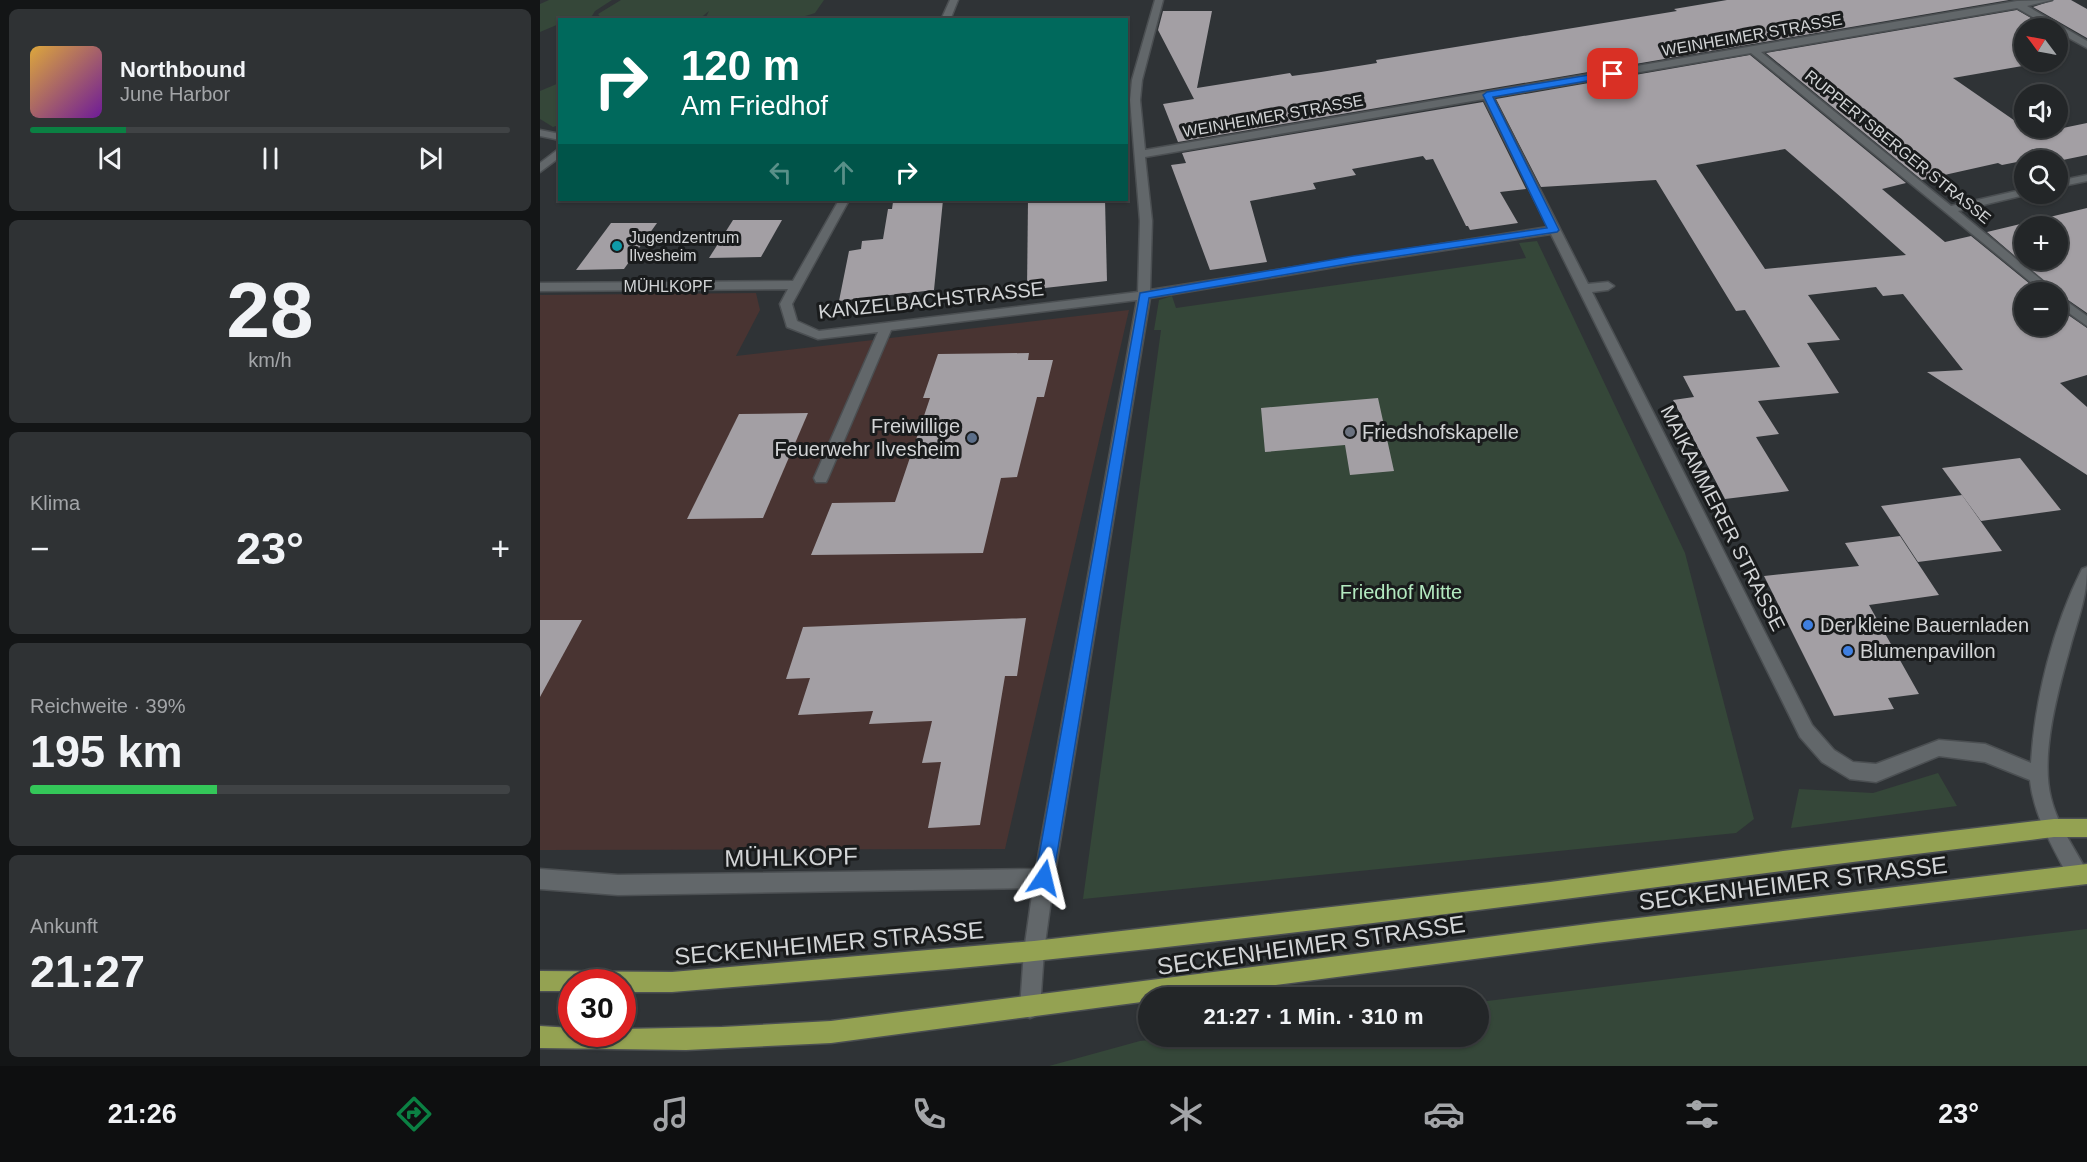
<!DOCTYPE html>
<html lang="de">
<head>
<meta charset="utf-8">
<style>
	body { margin:0; font-family:Helvetica,sans-serif; background:#2f3234; color:#f1f3f6; height:100vh; display:flex; flex-direction:column; font-size:22px; white-space:nowrap }
	* { box-sizing:border-box; margin:0 }
	p { font-size:20px; color:#a3a5a8 }
	.icon { flex:none; width:33px; height:33px; fill:none; stroke:currentColor; stroke-width:2; stroke-linecap:round; stroke-linejoin:round }
	.map { position:relative; flex:1; overflow:hidden }
	.drawer { display:flex; flex-direction:column; gap:9px; padding:9px; background:#131516; width:540px }
	.drawer>* { flex:none }
	.hud { position:absolute; left:18px; top:18px; width:570px; height:183px; border-radius:0px; box-shadow:0 2px 4px #0004,0 0 0 2px #404345; background:#00695c; color:#fff; overflow:hidden }
	.needle { width:39px; rotate:302deg }
	.fabs { position:absolute; left:1474px; top:18px; display:grid; gap:12px }
	.fabs a { display:grid; place-items:center; width:54px; height:54px; border-radius:50%; background:#232628; box-shadow:0 2px 4px #0004,0 0 0 2px #404345; font-size:30px }
	.speed { position:absolute; left:18px; top:969px; display:flex; gap:12px; font-size:30px; font-weight:700; text-align:center }
	.speed>* { display:grid; place-content:center; width:78px; height:78px; border-radius:50%; background:#232628; box-shadow:0 2px 4px #0004,0 0 0 2px #404345; line-height:1 }
	.speed .limit { border:9px solid #d22; background:#fff; color:#111 }
	.pin { position:absolute; display:grid; place-items:center; width:51px; height:51px; color:#fff; margin:-26px; border-radius:12px; box-shadow:0 3px 9px #0006 }
	.me { position:absolute; width:66px; margin:-33px; rotate:10deg; stroke-linejoin:round; filter:drop-shadow(0 0 4px #0008) }
	.turn { display:flex; align-items:center; gap:21px; height:126px; padding:0 24px; font-size:27px }
	.turn .icon { width:78px; height:78px; stroke-width:2.5 }
	.turn b { display:block; font-size:42px; line-height:51px }
	.lanes { display:flex; align-items:center; height:57px; padding:0 24px; background:#0003; justify-content:center; gap:30px; direction:ltr }
	.lanes .off { opacity:.35 }
	.big { font-size:45px; font-weight:700; line-height:1.1 }
	.drawer .tile { flex:1; display:flex; flex-direction:column; justify-content:center; gap:9px; min-width:0; padding:0 21px; border-radius:9px; background:#2f3234 }
	.drawer .dial { align-items:center; gap:0 }
	.dial b { font-size:78px; line-height:1 }
	.song { display:flex; align-items:center; gap:18px }
	.cover { width:72px; height:72px; border-radius:9px; background:linear-gradient(135deg,hsl(40 70% 55%),hsl(280 70% 35%)) }
	.played { height:6px; border-radius:3px; background:linear-gradient(90deg,#0b8043 20%,#404345 20%) }
	.keys { display:flex; justify-content:space-around; direction:ltr }
	.heat { display:flex; justify-content:space-between; align-items:center; font-size:33px; direction:ltr }
	.charge { height:9px; border-radius:4px; background:linear-gradient(90deg,#34c759 39%,#404345 0) }
	.trip { position:absolute; left:598px; top:987px; width:351px; height:60px; border-radius:30px; background:#232628; box-shadow:0 2px 4px #0004,0 0 0 2px #404345; font-weight:700; line-height:60px; text-align:center }
	.tab-bar { display:flex; height:96px; justify-content:space-around; align-items:center; background:#0e0f10; color:#a3a5a8 }
	.tab-bar .icon { width:42px; height:42px }
	.tab-bar .active { color:#0b8043 }
	.tab-bar b { font-size:27px; color:#f1f3f6 }
	main { display:flex; flex:1; min-height:0 }
	.map>svg:first-child { display:block }
</style>
</head>
<body>
<main>
<section class="drawer">
<div class="tile">
<div class="song"><i class="cover"></i><div><b>Northbound</b><p>June Harbor</p></div></div>
<div class="played"></div>
<div class="keys"><svg class="icon" aria-label="previous" viewBox="0 0 24 24"><path d="M18 5L8 12l10 7zM5 5v14"/></svg><svg class="icon" aria-label="pause" viewBox="0 0 24 24"><path d="M8 5v14M16 5v14"/></svg><svg class="icon" aria-label="next" viewBox="0 0 24 24"><path d="M6 5l10 7-10 7zM19 5v14"/></svg></div>
</div>
<div class="tile dial"><b>28</b><p>km/h</p></div>
<div class="tile"><p>Klima</p>
<div class="heat"><a>−</a><b class="big">23°</b><a>+</a></div>
</div>
<div class="tile"><p>Reichweite · 39%</p><b class="big">195 km</b><div class="charge"></div></div>
<div class="tile"><p>Ankunft</p><b class="big">21:27</b></div>
</section>
<div class="map">
<svg width="1547" height="1066" viewBox="0 0 1547 1066">
	<rect width="100%" height="100%" fill="#2f3336"/>
	<path fill="#493432" d="M216,293L220,310L196,356L589,310L465,849L0,850V295Z"/>
	<g fill="#354739">
		<path d="M9,0H72L55,11L50,19L20,20L19,24L0,32V4Z"/>
		<path d="M81,0H284L275,13C242,25 200,21 166,17L169,11L158,20L62,19L58,14Z"/>
		<path d="M19,83V125L13,127L0,119V91Z"/>
		<path d="M997,241L1145,553L1214,819L1196,833L543,899L621,330H614L619,300L632,296L636,308L986,258L979,243Z"/>
		<path d="M1398,773L1417,806L1251,828L1259,789L1333,793Z"/>
		<path d="M1547,929V1066H509L600,1041L638,1037L939,1036V1002Z"/>
	</g>
	<g fill="#a39fa4" fill-rule="evenodd">
		<path d="M1187,0H1469L638,142L623,104L654,99L618,30L623,11H672L657,88L750,73L752,76L781,72L837,63L836,60L1137,11L1134,9Z"/>
		<path d="M1514,0H1531L1547,9V38L1493,7Z"/>
		<path d="M1477,10L1508,28H1485V62H1505L1413,78L1494,134L1547,123V155L1518,161L1485,160V163L1482,161L1462,165L1458,163L1382,180L1226,53Z"/>
		<path d="M1210,55L1366,183L1342,189L1405,242L1431,236L1500,292H1485V326H1518V308L1547,328V375L1520,383L1547,407V475L1387,372L1423,370L1363,294L1343,296L1336,287L1268,295L1300,340L1267,343L1299,393L1218,401L1239,434L1216,437L1249,491L1185,499L1133,400L1154,397L1143,376L1240,367L1205,310L1196,311L1116,180L1001,187L956,99ZM1245,149L1302,198L1366,255L1225,269L1156,165Z"/>
		<path d="M943,102L986,189L960,192L978,223L930,230L928,226H926L893,159L886,160L883,156L812,169L816,175L773,183L776,189L710,201L727,262L670,270L631,165L646,163L642,153Z"/>
		<path d="M360,200H403L394,290L299,301L309,251L321,249L322,241L343,239L348,209H352L353,202Z"/>
		<path d="M488,200H565L567,281L487,290Z"/>
		<path d="M1547,208V313L1518,293L1447,232ZM1485,226H1518V260H1485Z"/>
		<path d="M193,220H242L221,257L169,258Z"/>
		<path d="M71,223H117L84,269L36,270Z"/>
		<path d="M489,353L488,360H513L504,397H497L477,477L461,478L443,553L271,555L292,503L355,502L390,398H383L398,354Z"/>
		<path d="M838,398L854,471L810,475L805,445L725,452L721,408Z"/>
		<path d="M268,413L223,518L147,519L199,414Z"/>
		<path d="M1480,458L1521,510L1441,521L1402,468Z"/>
		<path d="M1422,495L1462,551L1378,562L1341,506Z"/>
		<path d="M1360,536L1399,595L1329,605L1379,694L1348,698L1354,709L1294,716L1224,576L1319,566L1305,543Z"/>
		<path d="M486,618L477,676H465L440,825L388,828L401,762L382,763L392,721L329,724L333,711L258,715L270,678L246,679L263,627Z"/>
		<path d="M0,620H42L0,697Z"/>
	</g>
	<g fill="none" stroke-linecap="round" stroke-linejoin="round">
		<g stroke="#4b4f52" stroke-width="3">
			<g id="minor">
				<path d="M410,0H418L410,20H401Z"/>
				<path d="M615,0H623L602,80L600,100L605,150L1477,1L1512,0L1487,6L1547,41V48L1518,32V28H1512L1477,8L1221,52L1411,206L1485,189V194H1489L1418,211L1516,292H1503L1211,53L953,97L1048,284L1068,282L1074,286L1068,290L1052,292L1272,725L1294,750L1313,762L1336,764L1399,740L1445,744L1491,763C1495,698 1513,627 1542,569L1547,567C1547,599 1538,618 1530,648C1518,690 1500,755 1511,798C1517,823 1533,846 1545,868L1547,874L1545,882L1538,885L1531,882C1514,849 1494,817 1490,780L1445,762L1399,756L1336,782L1310,779L1282,762L1260,737L1011,234L813,264L610,298L514,878L504,951L500,1008L497,1015L490,1018L483,1015L480,1008L484,951L493,888L78,895L0,889V869L78,875L496,869L597,300L351,330L288,478L286,482H276L274,478L338,332L278,339L247,327L240,304L248,289L0,291V283L253,281L299,200H309L252,304L257,321L279,331L598,292L600,221L590,100L592,80ZM944,99L1008,227L610,290L612,221L605,157Z"/>
				<path d="M0,130L20,134V140L0,136Z"/>
				<path d="M20,148V157L0,172V163Z"/>
				<path d="M1547,175V181L1518,187V181Z"/>
				<path d="M1518,295L1547,316V326L1518,305Z"/>
			</g>
		</g>
		<g stroke="#4b4f52" stroke-width="3">
			<g id="major">
				<path d="M1514,819H1547V837H1514C1174,878 835,927 494,961C374,973 253,982 132,992H82V982H32V991H0V971L132,972L494,941L1010,882L1243,851Z"/>
				<path d="M1547,864V884L1056,943L637,998H609V1001L291,1043L146,1050L0,1048V1026L32,1028V1034H82V1029L182,1027L291,1021L1056,923Z"/>
			</g>
		</g>
		<use href="#minor" fill="#62676a" fill-rule="evenodd"/>
		<use href="#major" fill="#94a252" fill-rule="evenodd"/>
	</g>
	<path fill="#1a73e8" stroke="#114b97" stroke-width="1.5" d="M1073,71L1077,74L1076,76L953,97L1019,230L1017,232L813,263L609,298L513,878L510,884L504,887L498,884L495,878L600,293L813,256L1007,228L943,95L947,92Z"/>
	<circle fill="#0f9aa8" stroke="#191b1c" stroke-width="2" cx="77" cy="246" r="6"/>
	<circle fill="#6b7280" stroke="#191b1c" stroke-width="2" cx="810" cy="432" r="6"/>
	<circle fill="#5c6f8a" stroke="#191b1c" stroke-width="2" cx="432" cy="438" r="6"/>
	<g fill="#3f7fe0" stroke="#191b1c" stroke-width="2">
		<circle cx="1268" cy="625" r="6"/>
		<circle cx="1308" cy="651" r="6"/>
	</g>
	<g text-anchor="middle" dominant-baseline="central" stroke-width="6" stroke-linejoin="round" paint-order="stroke">
		<g font-size="16" fill="#d2d4d6" stroke="#191b1c">
			<text transform="translate(1212 35) rotate(-10)">WEINHEIMER STRASSE</text>
			<text transform="translate(733 116) rotate(-10)">WEINHEIMER STRASSE</text>
			<text transform="translate(1358 147) rotate(39)">RUPPERTSBERGER STRASSE</text>
			<text x="128" y="286">MÜHLKOPF</text>
		</g>
		<g font-size="16" fill="#d2d4d6" stroke="#191b1c" text-anchor="start">
			<text x="89" y="237">Jugendzentrum<tspan x="89" dy="18">Ilvesheim</tspan></text>
		</g>
		<g font-size="20" fill="#d2d4d6" stroke="#191b1c">
			<text transform="translate(391 300) rotate(-6)">KANZELBACHSTRASSE</text>
			<text transform="translate(1183 518) rotate(63)">MAIKAMMERER STRASSE</text>
		</g>
		<g font-size="20" fill="#d2d4d6" stroke="#191b1c" text-anchor="start">
			<text x="420" y="426" text-anchor="end">Freiwillige<tspan x="420" dy="23">Feuerwehr Ilvesheim</tspan></text>
			<text x="822" y="432">Friedshofskapelle</text>
			<text x="1280" y="625">Der kleine Bauernladen</text>
			<text x="1320" y="651">Blumenpavillon</text>
		</g>
		<g font-size="20" fill="#b3eac0" stroke="#191b1c">
			<text x="861" y="592">Friedhof Mitte</text>
		</g>
		<g font-size="24" fill="#d2d4d6" stroke="#191b1c">
			<text transform="translate(251 857) rotate(-1)">MÜHLKOPF</text>
			<text transform="translate(1253 883) rotate(-7)">SECKENHEIMER STRASSE</text>
			<text transform="translate(289 943) rotate(-5)">SECKENHEIMER STRASSE</text>
			<text transform="translate(771 945) rotate(-8)">SECKENHEIMER STRASSE</text>
		</g>
	</g>
</svg>
<div class="fabs">
<a><svg class="needle" viewBox="-14 -14 28 28"><path d="M0-13l5 13h-10z" fill="#e53935"/><path d="M0 13l5-13h-10z" fill="#a3a5a8"/></svg></a>
<a><svg class="icon" aria-label="sound" viewBox="0 0 24 24"><path d="M4 9h4l5-4v14l-5-4H4zM17 9q2 3 0 6"/></svg></a>
<a><svg class="icon" aria-label="search" viewBox="0 0 24 24"><circle cx="10" cy="10" r="6"/><path d="M15 15l6 6"/></svg></a>
<a>+</a>
<a>−</a>
</div>
<div class="speed"><div class="limit">30</div></div>
<div class="pin" style="left:1073px;top:74px;background:#d93025"><svg class="icon" aria-label="arrive" viewBox="0 0 24 24"><path d="M6 21V4h12l-3 4 3 4H6"/></svg></div>
<svg class="me" style="left:504px;top:878px" viewBox="-20 -20 40 40"><path d="M0-17L14 15 0 8-14 15z" fill="#1a73e8" stroke="#fff" stroke-width="4"/></svg>
<div class="trip">21:27 · 1 Min. · 310 m</div>
<div class="hud">
<div class="turn"><svg class="icon" aria-label="right" viewBox="0 0 24 24"><path d="M7 20v-9h11M14 6l5 5-5 5"/></svg><div><b>120 m</b>Am Friedhof</div></div>
<div class="lanes"><svg class="icon off" aria-label="left" viewBox="0 0 24 24"><path d="M17 20v-9H6M10 6l-5 5 5 5"/></svg><svg class="icon off" aria-label="ahead" viewBox="0 0 24 24"><path d="M12 20V5M6 11l6-6 6 6"/></svg><svg class="icon" aria-label="right" viewBox="0 0 24 24"><path d="M7 20v-9h11M14 6l5 5-5 5"/></svg></div>
</div>
</div>
</main>
<nav class="tab-bar">
<b>21:26</b>
<svg class="icon active" aria-label="directions" viewBox="0 0 24 24"><path d="M12 3l9 9-9 9-9-9zM9 14v-3h6M13 9l2 2-2 2"/></svg>
<svg class="icon" aria-label="music" viewBox="0 0 24 24"><path d="M9 18V5l10-2v13"/><circle cx="6" cy="18" r="3"/><circle cx="16" cy="16" r="3"/></svg>
<svg class="icon" aria-label="phone" viewBox="0 0 24 24"><path d="M5 4h4l2 5-3 2q2 4 5 5l2-3 5 2v4C11 20 4 13 5 4z"/></svg>
<svg class="icon" aria-label="climate" viewBox="0 0 24 24"><path d="M12 3v18M4 7l16 10M4 17L20 7"/></svg>
<svg class="icon" aria-label="car" viewBox="0 0 24 24"><path d="M5 17H2v-5l4-1 3-4h7l3 4 3 1v5h-3M9 17h6M6 11h13"/><circle cx="7" cy="17" r="2"/><circle cx="17" cy="17" r="2"/></svg>
<svg class="icon" aria-label="filters" viewBox="0 0 24 24"><path d="M4 7h16M4 17h16"/><circle cx="9" cy="7" r="2"/><circle cx="15" cy="17" r="2"/></svg>
<b>23°</b>
</nav>
</body>
</html>
